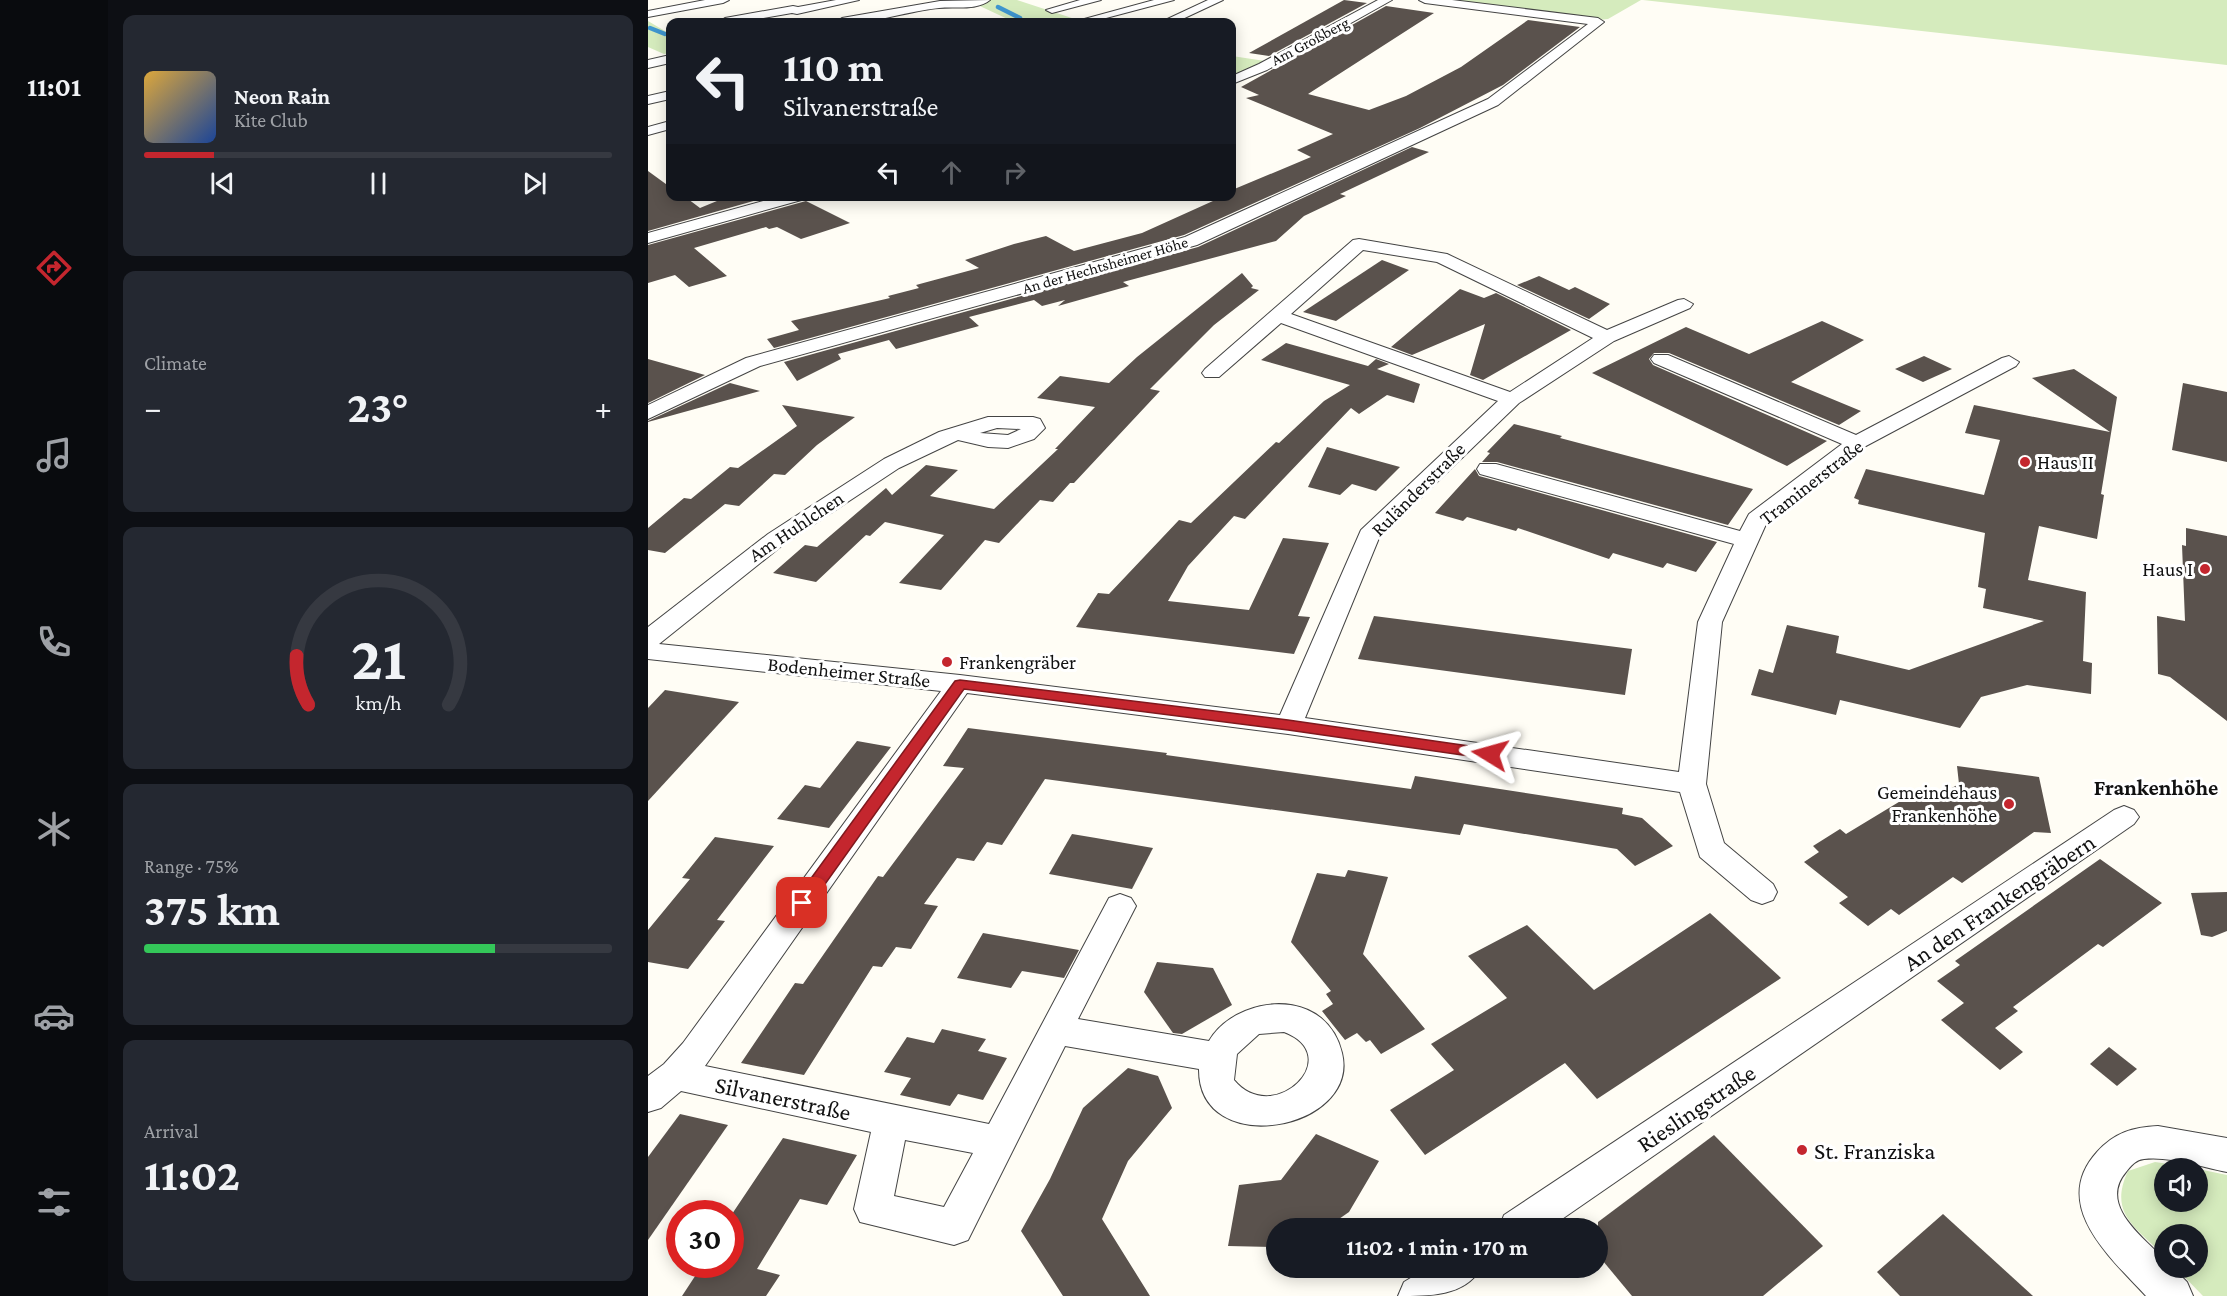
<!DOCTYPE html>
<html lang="en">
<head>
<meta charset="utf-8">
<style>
	body { margin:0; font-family:"Crimson Pro",serif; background:#242831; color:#f1f3f6; height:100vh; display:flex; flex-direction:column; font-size:22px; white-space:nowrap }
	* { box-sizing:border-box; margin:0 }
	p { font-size:20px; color:#9ea1a6 }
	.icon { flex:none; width:33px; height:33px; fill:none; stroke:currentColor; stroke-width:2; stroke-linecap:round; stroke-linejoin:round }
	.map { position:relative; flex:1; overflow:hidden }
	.details { display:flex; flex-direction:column; gap:15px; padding:15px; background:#0d0f14; width:540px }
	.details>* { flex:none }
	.banner { position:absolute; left:18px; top:18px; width:570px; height:183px; border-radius:12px; box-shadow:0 3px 15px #0003; background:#171b24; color:#f1f3f6; overflow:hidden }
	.controls { position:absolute; left:1506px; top:1158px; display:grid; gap:12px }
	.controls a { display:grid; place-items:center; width:54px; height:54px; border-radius:50%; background:#171b24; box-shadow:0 3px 15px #0003; font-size:30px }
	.speed { position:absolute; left:18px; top:1200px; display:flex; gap:12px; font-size:30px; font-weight:700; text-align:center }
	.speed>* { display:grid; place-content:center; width:78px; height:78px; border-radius:50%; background:#171b24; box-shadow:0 3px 15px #0003; line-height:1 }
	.speed .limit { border:9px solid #d22; background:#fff; color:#111 }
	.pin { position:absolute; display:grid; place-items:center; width:51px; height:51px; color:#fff; margin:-26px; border-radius:12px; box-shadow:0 3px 9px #0006 }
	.me { position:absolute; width:66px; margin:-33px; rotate:278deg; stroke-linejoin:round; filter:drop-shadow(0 0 4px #0008) }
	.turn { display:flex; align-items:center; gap:21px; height:126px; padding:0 18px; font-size:27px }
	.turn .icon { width:78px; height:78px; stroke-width:2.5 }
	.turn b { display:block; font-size:42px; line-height:51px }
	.lanes { display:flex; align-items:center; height:57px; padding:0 18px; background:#0003; justify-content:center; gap:30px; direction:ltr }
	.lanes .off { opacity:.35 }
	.big { font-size:45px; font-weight:700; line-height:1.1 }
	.details .card { flex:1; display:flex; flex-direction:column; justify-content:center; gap:9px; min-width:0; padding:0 21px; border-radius:12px; background:#242831 }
	.details .dial { align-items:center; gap:0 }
	.dial svg { height:156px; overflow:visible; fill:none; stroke:#363941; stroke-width:7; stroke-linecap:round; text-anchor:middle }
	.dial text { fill:#f1f3f6; stroke:none }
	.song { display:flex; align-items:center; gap:18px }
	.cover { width:72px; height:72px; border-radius:9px; background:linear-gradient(135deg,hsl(40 70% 55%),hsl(220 70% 35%)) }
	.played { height:6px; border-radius:3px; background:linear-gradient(90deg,#c4262e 15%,#363941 15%) }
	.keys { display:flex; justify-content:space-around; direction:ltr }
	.heat { display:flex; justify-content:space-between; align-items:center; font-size:33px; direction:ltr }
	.charge { height:9px; border-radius:4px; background:linear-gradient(90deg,#34c759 75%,#363941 0) }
	.trip { position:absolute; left:618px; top:1218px; width:342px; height:60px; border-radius:30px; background:#171b24; box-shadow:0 3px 15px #0003; font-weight:700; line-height:60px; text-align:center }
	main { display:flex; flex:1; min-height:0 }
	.tabs { display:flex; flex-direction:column; width:108px; justify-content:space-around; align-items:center; background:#090b0e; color:#9ea1a6 }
	.tabs .icon { width:42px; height:42px }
	.tabs .on { color:#c4262e }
	.tabs b { font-size:27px; color:#f1f3f6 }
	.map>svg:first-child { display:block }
</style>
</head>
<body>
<main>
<nav class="tabs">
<b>11:01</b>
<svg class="icon on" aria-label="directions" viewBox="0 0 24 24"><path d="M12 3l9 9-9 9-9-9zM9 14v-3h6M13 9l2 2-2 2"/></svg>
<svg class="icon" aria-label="music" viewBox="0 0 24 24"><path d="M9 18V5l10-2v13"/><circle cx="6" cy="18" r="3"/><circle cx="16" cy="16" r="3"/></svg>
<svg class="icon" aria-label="phone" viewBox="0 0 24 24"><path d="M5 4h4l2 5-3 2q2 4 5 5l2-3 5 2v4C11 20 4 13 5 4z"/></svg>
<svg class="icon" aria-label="climate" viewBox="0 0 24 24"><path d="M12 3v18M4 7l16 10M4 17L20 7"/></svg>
<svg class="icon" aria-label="car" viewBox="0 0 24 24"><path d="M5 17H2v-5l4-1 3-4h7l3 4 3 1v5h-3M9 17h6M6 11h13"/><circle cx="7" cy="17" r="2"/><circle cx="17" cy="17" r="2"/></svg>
<svg class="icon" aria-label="filters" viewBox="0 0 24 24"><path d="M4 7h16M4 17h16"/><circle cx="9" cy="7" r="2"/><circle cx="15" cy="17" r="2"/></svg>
</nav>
<section class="details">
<div class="card">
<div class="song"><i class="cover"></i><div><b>Neon Rain</b><p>Kite Club</p></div></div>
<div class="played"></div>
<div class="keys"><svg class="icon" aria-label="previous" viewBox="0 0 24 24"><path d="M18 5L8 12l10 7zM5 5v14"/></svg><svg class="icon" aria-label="pause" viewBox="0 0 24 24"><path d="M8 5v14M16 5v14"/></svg><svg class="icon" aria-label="next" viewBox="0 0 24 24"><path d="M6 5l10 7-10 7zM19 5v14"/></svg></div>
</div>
<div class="card"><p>Climate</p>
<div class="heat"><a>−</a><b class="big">23°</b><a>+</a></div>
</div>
<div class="card dial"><svg viewBox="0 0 100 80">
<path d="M14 69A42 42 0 1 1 86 69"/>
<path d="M14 69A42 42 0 0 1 8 44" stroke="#c4262e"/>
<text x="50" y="56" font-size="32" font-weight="700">21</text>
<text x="50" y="72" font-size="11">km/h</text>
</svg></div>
<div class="card"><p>Range · 75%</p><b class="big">375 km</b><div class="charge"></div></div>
<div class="card"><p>Arrival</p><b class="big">11:02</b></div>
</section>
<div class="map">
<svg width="1579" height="1296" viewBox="0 0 1579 1296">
	<rect width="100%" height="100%" fill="#fffdf5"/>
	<g fill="#d5ebbd">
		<path d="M319,0H369L436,22H366Z"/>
		<path d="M785,0H993L960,19L950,20Z"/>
		<path d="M995,0H1579V65Z"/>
		<path d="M0,21L22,34V53L16,54L0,47Z"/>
		<path d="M584,56L617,61L584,76Z"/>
		<path d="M1507,1162L1547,1168H1516V1202H1550V1169L1579,1175V1296H1555L1528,1268H1550V1234H1516V1256C1488,1227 1460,1214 1480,1171Z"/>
	</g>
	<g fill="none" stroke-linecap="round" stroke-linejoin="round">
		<g stroke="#3f96cf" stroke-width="4.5">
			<path d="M350,7L372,18"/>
			<path d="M2,28L17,34"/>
		</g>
	</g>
	<g fill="#5a524d">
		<path d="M696,0L719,3L621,56L601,53Z"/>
		<path d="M738,6L786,13L660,94L721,110L758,96L813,67L880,20L932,27L855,85L772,128L536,235L126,348L119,339L151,330L143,321L242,298L240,296L271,288L268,285L331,268L317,260L366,244L398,236L426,251L494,233L576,196H584V190L663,157L649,150L685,134L598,98L611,95L593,87Z"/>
		<path d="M764,147L781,152L692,194L698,196L656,216L628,241L475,282L481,286L410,306L417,300L394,306L386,300L321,317L331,326L248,349L241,340L190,354L193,359L149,381L136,362L550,247Z"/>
		<path d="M0,171L22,187V196H36L52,208L81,196H123L0,231Z"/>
		<path d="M158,201L202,223L153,239L129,227L121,229L118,227L46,248L79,276L41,287L27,275L0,283V245Z"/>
		<path d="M734,260L761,270L688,321L655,312Z"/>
		<path d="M594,273L605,286L603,288L611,290L566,325L502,389L512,391L426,483H422L405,502L392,500L351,543L337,540L293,590L251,583L296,535L237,522L222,536L218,535L168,582L125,573L157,545L169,547L238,488L244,495L278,465L310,470L282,496L346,509L410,449H407L447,407L389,398L412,376L461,383L489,357Z"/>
		<path d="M891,276L921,290L927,287L962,304L941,319L869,285Z"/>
		<path d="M812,289L836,298L848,293L923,330L835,380L822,375L837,324L764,355L743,347Z"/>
		<path d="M1174,321L1216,340L1143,382L1213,411L1191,425L1021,353H1006L1001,359L1005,365L1179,441L1139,466L944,373L1038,327L1101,354Z"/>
		<path d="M638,343L720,366L728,359L741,364L729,369L772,384L766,403L739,395L711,414L703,408L597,519L586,516L540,566L520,601L601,610L635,538L681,543L650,616L662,617L646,654L428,627L450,593L461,594L531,520L543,523L628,442L631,443L676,401L702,385L613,360Z"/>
		<path d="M1276,356L1304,369L1275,382L1247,369Z"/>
		<path d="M0,359L57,375L0,403Z"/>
		<path d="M1426,369L1469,397L1453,494L1456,495L1449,539L1391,526L1380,580L1438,592L1435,661L1444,663L1443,694L1379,685L1333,697L1312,728L1192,700L1188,715L1103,695L1111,669L1125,673L1139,625L1191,636L1188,653L1261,670L1396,621L1335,608L1338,589L1330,587L1337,533L1210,504L1211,500L1206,498L1218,469L1336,495L1352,440L1317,433L1326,405L1462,432L1384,378Z"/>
		<path d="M82,383L112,391L0,422V421Z"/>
		<path d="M1535,383L1579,392V462L1524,450Z"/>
		<path d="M134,405L207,417L169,445L137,475L126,474L91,506L77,504L17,553L0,550V528L36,498L43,499L82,467L90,468L149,426Z"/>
		<path d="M866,424L914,436L912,438L1105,489L1080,525L849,462H834L842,453L839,452Z"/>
		<path d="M679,447L752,467L728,491L704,484L692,495L660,487Z"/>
		<path d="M827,469L831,476L1069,542L1048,572L1019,563L1015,568L965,553L961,559L870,528L868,531L819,517L815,521L787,513Z"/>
		<path d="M1538,528L1579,536V721L1522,677L1510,674L1509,616L1537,621L1534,545L1538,546Z"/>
		<path d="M726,616L984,649L977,695L710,659Z"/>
		<path d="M17,690L91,702L0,801V708Z"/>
		<path d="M320,728L519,753L518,755L763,789L767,776L975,808L974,814L994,818L1025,846L987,866L969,849L816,824L812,835L397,779L354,845L339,842L326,861L309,858L276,904L290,906L263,949L248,947L234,967L225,966L156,1075L93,1063L147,983L155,984L230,876L235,877L316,768L295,766Z"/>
		<path d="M209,741L243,747L181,828L129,819L157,785L172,788Z"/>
		<path d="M1309,766L1391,777L1403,833L1386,832L1314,883L1305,877L1251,915L1243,909L1220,926L1191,903L1200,897L1156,862L1171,852L1165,846L1192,829L1198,834L1269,791L1282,800L1311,784Z"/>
		<path d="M424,834L448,838L505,848L484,889L401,874Z"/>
		<path d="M67,837L126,846L69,920L77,921L40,969L0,962V930L42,879L34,878Z"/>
		<path d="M1452,859L1514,903L1455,947L1450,944L1365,1007L1370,1011L1347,1028L1375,1052L1352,1070L1293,1020L1316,1003L1289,981L1312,965L1307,961Z"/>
		<path d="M700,870L740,877L715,954L777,1029L733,1054L722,1040L718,1042L709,1033L697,1040L685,1025L674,1011L685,1004L678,994L683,991L643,942L669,873L697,877Z"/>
		<path d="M1579,892V931L1564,937L1553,935L1543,893Z"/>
		<path d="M1062,913L1133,978L949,1099L917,1063L777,1155L742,1110L806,1070L783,1044L859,998L820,956L879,925L946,990Z"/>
		<path d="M335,933L431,950L416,978L374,971L363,988L309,978Z"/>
		<path d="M509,962L565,968L584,1005L534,1034L525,1033L496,992Z"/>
		<path d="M294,1029L338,1039L330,1051L359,1058L335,1100L310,1094L302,1106L252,1095L263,1078L236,1072L259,1037L286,1043Z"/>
		<path d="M1461,1047L1489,1069L1469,1086L1442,1064Z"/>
		<path d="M480,1068L510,1076L524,1108L480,1161L454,1219L502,1296H415L373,1231L402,1179L435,1108Z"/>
		<path d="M32,1114L80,1125L0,1240V1157Z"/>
		<path d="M668,1134L731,1161L701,1212L678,1228H628V1247L580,1246L591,1185L633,1180Z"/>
		<path d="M1066,1135L1175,1246L1115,1296H984L950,1255V1222Z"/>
		<path d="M135,1138L209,1155L179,1205L152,1199L109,1269L132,1275L118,1296H34L55,1264H82V1217Z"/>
		<path d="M1295,1214L1385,1296H1252L1229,1272Z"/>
	</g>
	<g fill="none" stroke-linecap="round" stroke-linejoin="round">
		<g stroke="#444" stroke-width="2">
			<g id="street">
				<path d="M57,0H81L75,3L0,17V11Z"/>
				<path d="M188,0H211L149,14L144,13L93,22H71L77,18L145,6L150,7Z"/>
				<path d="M342,0C329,11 307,6 291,8C257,11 222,26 188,22L194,18L292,1Z"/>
				<path d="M432,0H453L404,13L398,10Z"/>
				<path d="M506,0H526L443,22L429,21Z"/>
				<path d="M560,0H575L528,22H513Z"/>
				<path d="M730,0H744L619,70L584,84V76L611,64Z"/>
				<path d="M771,0H804L950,18L956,22L850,105L549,245L112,366L0,419V405L98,358L537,237L840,99L940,24L777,3Z"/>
				<path d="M22,55V63L0,68V60Z"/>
				<path d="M22,91V99L0,104V96Z"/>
				<path d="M22,121V129L0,135V127Z"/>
				<path d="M133,196H159L157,199L0,243V233Z"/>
				<path d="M711,239L799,254L959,330L1030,300L1036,299L1045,304L1042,308L966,341L871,403L731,538L657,718L1031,772L1050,622L1086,544L832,474L829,469L832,464H848L1092,531L1101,514L1194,444L1006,363L1003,359L1006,355H1020L1208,435L1354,358L1361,356L1371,362L1368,366L1216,447L1119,522L1074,622L1058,784L1076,843L1125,884L1129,892L1125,900L1114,904L1103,900L1052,857L1032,792L640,734L319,693L57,1066L341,1124L461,898L472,894L483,898L488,906L430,1019L561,1041C581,1006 640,991 673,1018C684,1027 691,1040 694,1053C713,1130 550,1161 551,1069L417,1046L320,1240L306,1245L212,1222L206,1209L223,1132L33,1091L13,1108L0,1112V1076L16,1064L35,1043L293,691L0,659V627L120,534L236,459L291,432L340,417H385L392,419L397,428L386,439L360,448L340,447L310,440L251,468L136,544L11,644L312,675L632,715L713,530L850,401L633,323L571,377H557L554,373L557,369L705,240ZM715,250L789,262L945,338L862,392L643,314ZM349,428L373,429L360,435L332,433ZM636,1032C699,1056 626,1128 586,1080L589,1054L611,1034ZM257,1140L325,1153L296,1207L246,1196Z"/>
				<path d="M1476,806L1486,810L1491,817L1486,824L901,1228H851L856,1215L1466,810Z"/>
				<path d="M1510,1126L1579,1138V1172C1553,1167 1522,1156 1496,1159C1487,1160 1483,1166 1478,1172C1450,1205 1495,1237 1516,1259V1268H1525L1539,1282L1545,1296H1498C1463,1258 1401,1205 1449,1152C1466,1133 1485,1127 1510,1126Z"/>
				<path d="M779,1268H833C817,1296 783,1296 750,1296L756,1282Z"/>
			</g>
		</g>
		<use href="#street" fill="#fff" fill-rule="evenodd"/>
	</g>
	<path fill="#c4262e" stroke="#7f191e" stroke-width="1.5" d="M312,680L640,720L842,749L850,754L842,759L640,730L316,689L160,908H148L146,903L148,899L307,681Z"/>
	<g fill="#c4262e" stroke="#fff" stroke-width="2">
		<circle cx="1377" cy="462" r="6"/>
		<circle cx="1557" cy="569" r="6"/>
		<circle cx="299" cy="662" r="6"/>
		<circle cx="1361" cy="804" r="6"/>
		<circle cx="1154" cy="1150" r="6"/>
	</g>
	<g text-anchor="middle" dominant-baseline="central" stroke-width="6" stroke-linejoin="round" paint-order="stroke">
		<g font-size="16" fill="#111" stroke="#fff">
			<text transform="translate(662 41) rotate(-28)">Am Großberg</text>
			<text transform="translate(457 265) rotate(-16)">An der Hechtsheimer Höhe</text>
		</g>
		<g font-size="20" fill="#111" stroke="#fff" text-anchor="start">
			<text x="1389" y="462">Haus II</text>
			<text x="1545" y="569" text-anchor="end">Haus I</text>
			<text x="311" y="662">Frankengräber</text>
			<text x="1349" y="792" text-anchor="end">Gemeindehaus<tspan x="1349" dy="23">Frankenhöhe</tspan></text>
		</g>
		<g font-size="20" fill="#111" stroke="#fff">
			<text transform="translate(1163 482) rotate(-38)">Traminerstraße</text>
			<text transform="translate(770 489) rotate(-45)">Ruländerstraße</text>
			<text transform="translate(148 526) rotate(-34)">Am Huhlchen</text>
			<text transform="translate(201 672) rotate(6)">Bodenheimer Straße</text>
		</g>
		<g font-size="22" font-weight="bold" fill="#111" stroke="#fff">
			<text x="1508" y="787">Frankenhöhe</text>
		</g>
		<g font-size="24" fill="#111" stroke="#fff">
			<text transform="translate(1351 902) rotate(-34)">An den Frankengräbern</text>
			<text transform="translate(135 1098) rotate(12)">Silvanerstraße</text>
			<text transform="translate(1048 1108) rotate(-34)">Rieslingstraße</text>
		</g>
		<g font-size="24" fill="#111" stroke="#fff" text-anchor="start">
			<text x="1166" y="1150">St. Franziska</text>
		</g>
	</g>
</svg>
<div class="controls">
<a><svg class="icon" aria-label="sound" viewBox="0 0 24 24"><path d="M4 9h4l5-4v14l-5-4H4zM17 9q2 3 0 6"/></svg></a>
<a><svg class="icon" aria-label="search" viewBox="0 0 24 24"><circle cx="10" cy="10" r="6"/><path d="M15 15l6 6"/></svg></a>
</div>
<div class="speed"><div class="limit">30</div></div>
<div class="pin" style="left:154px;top:903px;background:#d93025"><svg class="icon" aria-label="arrive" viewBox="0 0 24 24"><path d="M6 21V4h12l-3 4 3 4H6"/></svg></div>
<svg class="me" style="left:842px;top:754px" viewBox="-20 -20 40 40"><path d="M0-17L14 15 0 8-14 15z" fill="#c4262e" stroke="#fff" stroke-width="4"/></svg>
<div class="trip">11:02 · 1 min · 170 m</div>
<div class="banner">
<div class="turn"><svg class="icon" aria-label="left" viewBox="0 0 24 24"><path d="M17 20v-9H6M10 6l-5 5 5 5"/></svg><div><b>110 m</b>Silvanerstraße</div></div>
<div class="lanes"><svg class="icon" aria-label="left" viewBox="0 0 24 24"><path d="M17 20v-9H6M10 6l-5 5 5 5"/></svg><svg class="icon off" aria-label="ahead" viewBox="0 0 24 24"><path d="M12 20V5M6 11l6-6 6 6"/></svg><svg class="icon off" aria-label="right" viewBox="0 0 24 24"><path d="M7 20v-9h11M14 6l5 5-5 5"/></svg></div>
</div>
</div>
</main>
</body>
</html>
